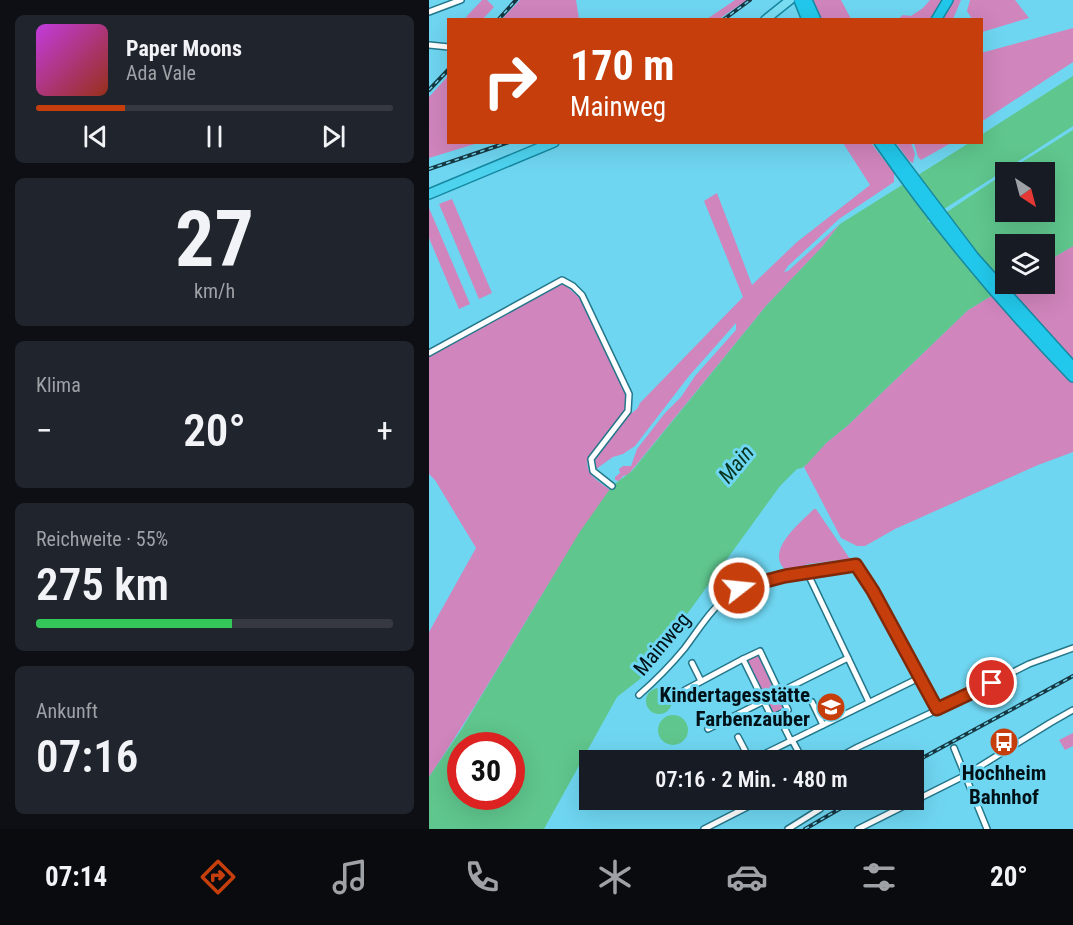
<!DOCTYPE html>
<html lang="de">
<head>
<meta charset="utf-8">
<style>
	body { margin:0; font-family:"Roboto Condensed",sans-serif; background:#20242c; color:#f1f3f6; height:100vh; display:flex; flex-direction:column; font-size:22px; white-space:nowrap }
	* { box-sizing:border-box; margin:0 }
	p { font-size:20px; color:#9ea1a6 }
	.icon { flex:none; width:33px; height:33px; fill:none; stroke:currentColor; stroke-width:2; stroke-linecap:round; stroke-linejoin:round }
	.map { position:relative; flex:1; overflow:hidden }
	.sheet { display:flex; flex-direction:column; gap:15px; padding:15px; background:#0d0f14; width:429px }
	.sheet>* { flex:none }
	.hud { position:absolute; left:18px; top:18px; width:536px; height:126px; border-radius:0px; box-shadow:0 6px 24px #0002; background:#c53e0b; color:#fff; overflow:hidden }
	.needle { width:39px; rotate:144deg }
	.controls { position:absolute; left:566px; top:162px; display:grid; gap:12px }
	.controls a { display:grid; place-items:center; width:60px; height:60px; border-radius:0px; background:#171b24; box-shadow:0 6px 24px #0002; font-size:30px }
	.speed { position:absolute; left:18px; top:732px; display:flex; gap:12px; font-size:30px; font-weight:700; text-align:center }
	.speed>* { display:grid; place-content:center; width:78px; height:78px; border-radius:50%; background:#171b24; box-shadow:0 6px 24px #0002; line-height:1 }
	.speed .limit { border:9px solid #d22; background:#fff; color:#111 }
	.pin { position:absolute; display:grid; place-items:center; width:51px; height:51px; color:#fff; margin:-26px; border:3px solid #fff; border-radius:50%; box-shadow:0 2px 6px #0007 }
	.me { position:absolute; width:66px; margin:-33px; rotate:74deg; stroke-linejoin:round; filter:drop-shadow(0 0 4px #0008) }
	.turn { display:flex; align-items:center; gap:21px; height:126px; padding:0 24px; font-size:27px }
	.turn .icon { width:78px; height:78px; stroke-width:2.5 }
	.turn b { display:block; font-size:42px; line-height:51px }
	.big { font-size:45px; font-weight:600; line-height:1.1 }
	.sheet .widget { flex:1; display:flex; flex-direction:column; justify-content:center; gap:9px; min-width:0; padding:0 21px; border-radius:9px; background:#20242c }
	.sheet .dial { align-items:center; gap:0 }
	.dial b { font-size:78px; line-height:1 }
	.song { display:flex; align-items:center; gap:18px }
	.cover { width:72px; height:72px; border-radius:9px; background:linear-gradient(135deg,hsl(290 70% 55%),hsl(10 70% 35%)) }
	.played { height:6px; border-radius:3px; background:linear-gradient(90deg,#c53e0b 25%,#363941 25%) }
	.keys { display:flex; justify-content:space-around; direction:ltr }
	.heat { display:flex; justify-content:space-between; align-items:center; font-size:33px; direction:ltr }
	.charge { height:9px; border-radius:4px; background:linear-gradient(90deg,#34c759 55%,#363941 0) }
	.trip { position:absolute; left:150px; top:750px; width:345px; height:60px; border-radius:0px; background:#171b24; box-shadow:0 6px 24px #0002; font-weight:600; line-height:60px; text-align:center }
	.menu { display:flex; height:96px; justify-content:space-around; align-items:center; background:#090b0e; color:#9ea1a6 }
	.menu .icon { width:42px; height:42px }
	.menu .active { color:#c53e0b }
	.menu b { font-size:27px; color:#f1f3f6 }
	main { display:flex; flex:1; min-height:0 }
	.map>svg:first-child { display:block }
</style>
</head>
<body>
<main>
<section class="sheet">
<div class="widget">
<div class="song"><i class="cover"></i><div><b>Paper Moons</b><p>Ada Vale</p></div></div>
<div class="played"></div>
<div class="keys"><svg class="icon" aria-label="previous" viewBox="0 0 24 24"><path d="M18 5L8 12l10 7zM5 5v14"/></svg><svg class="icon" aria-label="pause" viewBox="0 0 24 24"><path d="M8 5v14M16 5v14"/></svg><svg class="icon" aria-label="next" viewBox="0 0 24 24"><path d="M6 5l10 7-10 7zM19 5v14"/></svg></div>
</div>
<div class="widget dial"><b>27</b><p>km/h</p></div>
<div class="widget"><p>Klima</p>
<div class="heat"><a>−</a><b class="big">20°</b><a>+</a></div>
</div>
<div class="widget"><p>Reichweite · 55%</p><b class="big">275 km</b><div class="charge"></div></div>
<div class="widget"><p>Ankunft</p><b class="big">07:16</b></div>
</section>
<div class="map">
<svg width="644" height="829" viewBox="0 0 644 829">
	<rect width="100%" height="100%" fill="#6fd6f1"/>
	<g fill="#d085bc">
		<path d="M53,0H58L65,7L54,19H39L37,17Z"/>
		<path d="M91,0H147L150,19H73Z"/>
		<path d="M306,0H318L290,19H278Z"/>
		<path d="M383,0H412L422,19H392Z"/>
		<path d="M501,0H516L504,19L468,20L474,15L482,16L494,8Z"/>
		<path d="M523,0H532L524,19L512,20Z"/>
		<path d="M541,0H586L600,18L553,32L552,20L543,19L538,11Z"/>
		<path d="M644,28V62L552,122V53Z"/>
		<path d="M19,76L20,142L49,143L0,158V97Z"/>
		<path d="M414,143H442L465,173V182L410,219L359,266L355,272L359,271L411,224L394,246L337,306L199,475L194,476L190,481L186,480V477L191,473L190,469L194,466H202L208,449L236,413L252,397L266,376L307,330V323L260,376L206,446L194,454L184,457L167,469L166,460L200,415L208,409L211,403L314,297L275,201L288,193L323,285L368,242L441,185Z"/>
		<path d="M467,143H482L486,154L484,163L480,161Z"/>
		<path d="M485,143V142L522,143L492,160L489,157Z"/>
		<path d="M23,199L63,293L50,299L10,204Z"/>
		<path d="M0,208L41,304L30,309L0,238Z"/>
		<path d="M644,246V452L609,465L466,529L436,546H428L412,538L375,467L397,443L418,426L539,310L582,284H615V263Z"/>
		<path d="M127,285H136L153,300L198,395L196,410L159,459C155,475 170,481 181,490C116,582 64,683 0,777V632L47,548L6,480L0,474V356Z"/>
		<path d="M385,509H387L423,562L420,563L418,559L379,564L358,571C334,552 371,523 385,509Z"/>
		<path d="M302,574L319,582L304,589L292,599L285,588Z"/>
		<path d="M331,654L357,709L344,715L317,661Z"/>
		<path d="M644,733V746L636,750L630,740Z"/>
	</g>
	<g fill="#5fc68d" fill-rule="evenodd">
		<path d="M644,76V126L515,209L498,222H503L576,173V212H615V172H577L644,130V246L615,263V244H576V284H582L539,310L418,426L397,443L378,464L373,468L368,469L351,486L211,679L188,697L115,829H0V777L32,730L150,533L183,486L203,471L337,306L394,246L411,224L540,143L552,142V135ZM32,746H82V796H32Z"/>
		<circle cx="230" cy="701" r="13"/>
		<circle cx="244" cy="730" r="15"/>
	</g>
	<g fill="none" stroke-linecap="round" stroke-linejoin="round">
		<g stroke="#24778a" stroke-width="8">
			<g id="minor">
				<path d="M0,12L32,0"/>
				<path d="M0,45L20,47"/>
				<path d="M0,353L133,280L144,286L153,295L200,394L199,411L162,459L164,471L183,486"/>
				<path d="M378,572L440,702"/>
				<path d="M331,651L359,710L343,718L314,659Z"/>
				<path d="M263,663L272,681"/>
				<path d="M256,690L314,659"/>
				<path d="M351,692L419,658"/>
				<path d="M210,695C226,681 241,666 255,649C271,628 283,606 306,591C331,575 396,570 427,565L444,591L508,709"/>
				<path d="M383,702L394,725"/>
				<path d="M349,715L362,741"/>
				<path d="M279,729L335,701"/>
				<path d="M309,737L321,760"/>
				<path d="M363,740L374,760"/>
				<path d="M525,748L558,829"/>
				<path d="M323,760L492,677"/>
				<path d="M405,760L429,747L523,703L600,664L644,648"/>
				<path d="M275,829L332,800"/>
				<path d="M359,829L391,809L393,806L392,800"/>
				<path d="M429,829L537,775L621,723L644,710"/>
			</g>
		</g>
		<g stroke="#1688a1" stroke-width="11">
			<path id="primary" d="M336,20L361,0"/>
		</g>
		<g stroke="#1688a1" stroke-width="12">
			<path id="trunk" d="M0,194L125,142"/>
		</g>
		<g stroke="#1688a1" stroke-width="12">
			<g id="motorway">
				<path d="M370,0L378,20"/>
				<path d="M378,0L387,20"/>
				<path d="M507,20L519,0"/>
				<path d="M450,142C508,226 573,304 644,377"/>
				<path d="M458,142L545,257L644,367"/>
			</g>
		</g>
		<use href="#minor" stroke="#fff" stroke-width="5"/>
		<use href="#primary" stroke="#7adef3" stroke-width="8"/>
		<use href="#trunk" stroke="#4ed3ef" stroke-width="9"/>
		<use href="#motorway" stroke="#22c8eb" stroke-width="9"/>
		<g stroke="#163943" stroke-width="4">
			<g id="rail">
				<path d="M69,20L87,0"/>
				<path d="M294,20L321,0"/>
				<path d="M0,90L20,69"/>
				<path d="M0,169L80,142"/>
				<path d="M484,763L644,676"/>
				<path d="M376,829L426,800"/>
			</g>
		</g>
		<use href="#rail" stroke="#6fd6f1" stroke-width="1.5" stroke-dasharray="4.5" stroke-linecap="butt"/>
	</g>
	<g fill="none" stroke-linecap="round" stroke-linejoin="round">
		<g stroke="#802807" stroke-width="15">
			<path id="route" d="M310,588L356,576L427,565L444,591L508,709L563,683"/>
		</g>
		<use href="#route" stroke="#c53e0b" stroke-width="10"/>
	</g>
	<defs>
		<g id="school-disc" transform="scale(1.5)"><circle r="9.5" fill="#c53e0b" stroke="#6fd6f1"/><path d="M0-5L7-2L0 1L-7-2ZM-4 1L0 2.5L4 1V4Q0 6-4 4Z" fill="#fff"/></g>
		<g id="bus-disc" transform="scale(1.5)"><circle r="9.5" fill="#c53e0b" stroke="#6fd6f1"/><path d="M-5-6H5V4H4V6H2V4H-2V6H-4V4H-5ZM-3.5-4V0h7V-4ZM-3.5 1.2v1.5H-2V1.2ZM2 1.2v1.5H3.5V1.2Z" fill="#fff"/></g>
	</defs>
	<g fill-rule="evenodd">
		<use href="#school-disc" x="402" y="707"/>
		<use href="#bus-disc" x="575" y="742"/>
	</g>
	<g text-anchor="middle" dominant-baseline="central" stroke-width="6" stroke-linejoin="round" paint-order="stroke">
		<g font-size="21" fill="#001117" stroke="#6fd6f1">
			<text transform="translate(233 644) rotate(-50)">Mainweg</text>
		</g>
		<g font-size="21" font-weight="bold" fill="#001117" stroke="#6fd6f1" text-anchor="end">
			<text x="381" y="695">Kindertagesstätte<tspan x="381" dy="24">Farbenzauber</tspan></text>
			<text x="575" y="773" text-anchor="middle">Hochheim<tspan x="575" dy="24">Bahnhof</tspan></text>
		</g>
		<g font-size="22" font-style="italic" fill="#07351f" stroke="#6fd6f1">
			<text transform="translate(307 464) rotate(-50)">Main</text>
		</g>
	</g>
</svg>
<div class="controls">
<a><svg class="needle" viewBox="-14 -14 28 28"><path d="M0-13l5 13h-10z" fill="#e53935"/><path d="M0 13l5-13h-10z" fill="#9ea1a6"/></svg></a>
<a><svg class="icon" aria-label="layers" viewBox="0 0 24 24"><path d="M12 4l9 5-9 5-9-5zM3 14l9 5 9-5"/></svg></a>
</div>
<div class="speed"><div class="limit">30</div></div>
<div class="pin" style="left:563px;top:683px;background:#d93025"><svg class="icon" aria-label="arrive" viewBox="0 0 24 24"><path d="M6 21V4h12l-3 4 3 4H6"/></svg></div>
<svg class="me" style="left:310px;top:588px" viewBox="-20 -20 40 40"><circle r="17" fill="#c53e0b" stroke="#fff" stroke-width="3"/><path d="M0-11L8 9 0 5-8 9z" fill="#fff"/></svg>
<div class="trip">07:16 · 2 Min. · 480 m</div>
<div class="hud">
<div class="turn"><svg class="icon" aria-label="right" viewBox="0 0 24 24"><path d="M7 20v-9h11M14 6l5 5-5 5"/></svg><div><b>170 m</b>Mainweg</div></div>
</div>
</div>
</main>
<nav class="menu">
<b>07:14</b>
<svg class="icon active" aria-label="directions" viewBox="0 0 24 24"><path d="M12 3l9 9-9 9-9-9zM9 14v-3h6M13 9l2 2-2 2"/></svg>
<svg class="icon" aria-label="music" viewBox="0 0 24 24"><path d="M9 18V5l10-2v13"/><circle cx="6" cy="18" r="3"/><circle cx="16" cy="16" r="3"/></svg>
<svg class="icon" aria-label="phone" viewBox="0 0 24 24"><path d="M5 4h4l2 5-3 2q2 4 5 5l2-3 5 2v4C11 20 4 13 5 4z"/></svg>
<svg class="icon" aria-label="climate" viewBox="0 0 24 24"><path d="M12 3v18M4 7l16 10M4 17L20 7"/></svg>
<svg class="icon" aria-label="car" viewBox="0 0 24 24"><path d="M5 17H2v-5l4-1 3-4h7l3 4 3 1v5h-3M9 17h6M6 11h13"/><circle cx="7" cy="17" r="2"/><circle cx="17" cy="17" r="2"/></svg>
<svg class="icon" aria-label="filters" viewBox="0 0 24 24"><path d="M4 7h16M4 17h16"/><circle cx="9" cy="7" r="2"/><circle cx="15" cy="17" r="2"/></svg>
<b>20°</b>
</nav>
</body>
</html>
